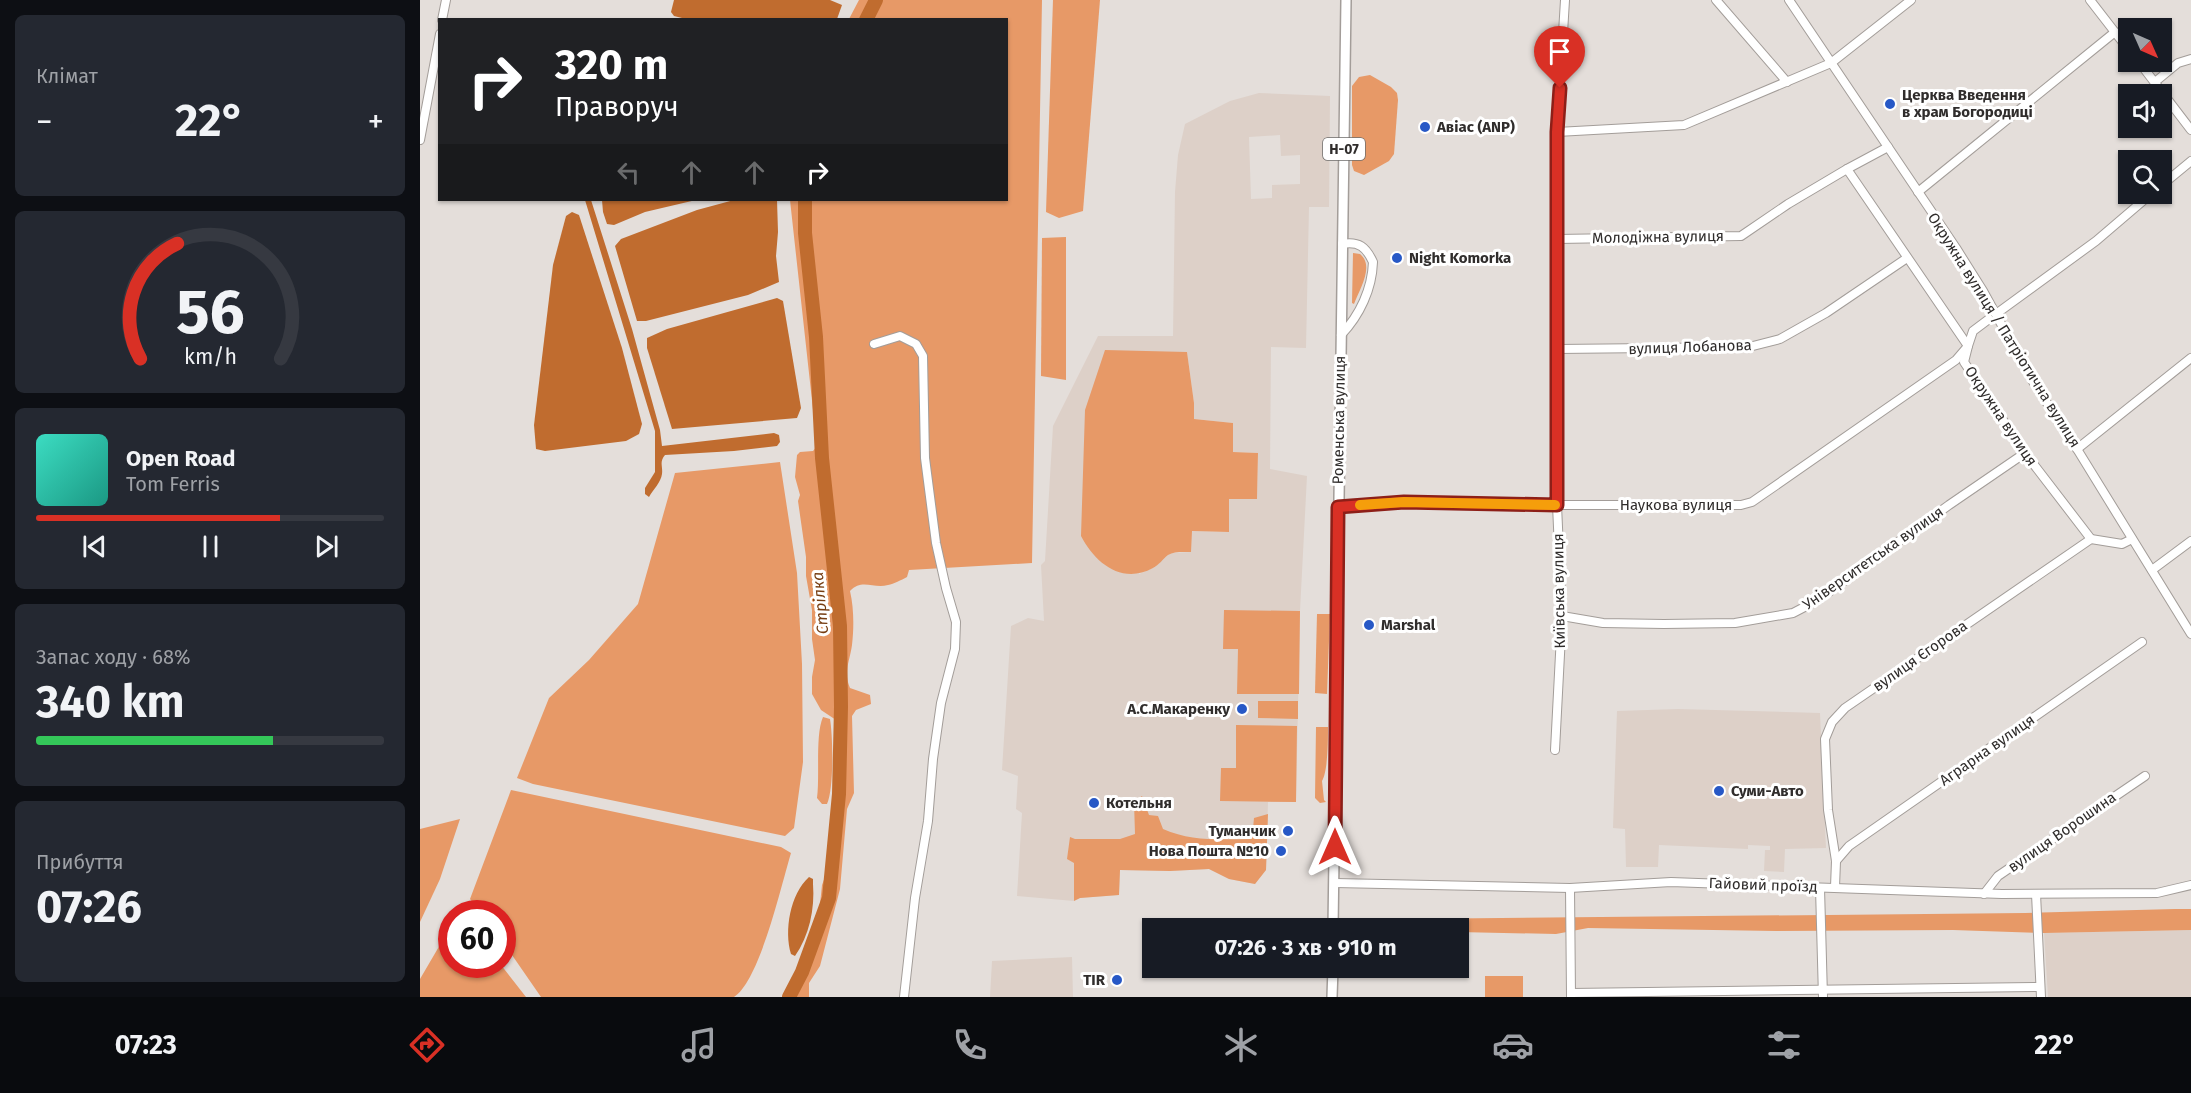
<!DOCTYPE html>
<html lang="uk">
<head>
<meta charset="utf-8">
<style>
	body { margin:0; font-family:"Fira Sans",sans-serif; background:#242831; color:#f1f3f6; height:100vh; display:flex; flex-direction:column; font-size:22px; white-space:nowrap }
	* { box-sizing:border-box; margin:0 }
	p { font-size:20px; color:#9ea1a6 }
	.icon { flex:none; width:33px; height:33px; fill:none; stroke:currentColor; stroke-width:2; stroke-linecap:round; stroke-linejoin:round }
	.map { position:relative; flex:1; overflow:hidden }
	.side { display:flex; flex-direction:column; gap:15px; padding:15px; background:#0d0f14; width:420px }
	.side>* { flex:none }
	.banner { position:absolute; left:18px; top:18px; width:570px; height:183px; border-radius:0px; box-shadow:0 2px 4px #0004; background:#202124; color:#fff; overflow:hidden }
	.needle { width:39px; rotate:135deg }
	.controls { position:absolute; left:1698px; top:18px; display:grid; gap:12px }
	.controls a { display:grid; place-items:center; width:54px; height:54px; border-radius:0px; background:#171b24; box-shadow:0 2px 4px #0004; font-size:30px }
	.speed { position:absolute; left:18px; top:900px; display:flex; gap:12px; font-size:30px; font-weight:700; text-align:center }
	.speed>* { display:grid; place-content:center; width:78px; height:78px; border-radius:50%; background:#171b24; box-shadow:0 2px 4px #0004; line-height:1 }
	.speed .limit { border:9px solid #d22; background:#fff; color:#111 }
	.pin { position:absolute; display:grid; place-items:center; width:51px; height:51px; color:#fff; margin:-62px -26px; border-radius:50% 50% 50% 0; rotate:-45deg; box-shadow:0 0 6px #0007 }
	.pin .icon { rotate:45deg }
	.me { position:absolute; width:66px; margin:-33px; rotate:0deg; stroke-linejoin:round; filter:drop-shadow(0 0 4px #0008) }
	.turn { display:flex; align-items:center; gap:21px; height:126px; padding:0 18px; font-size:27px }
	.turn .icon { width:78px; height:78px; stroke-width:2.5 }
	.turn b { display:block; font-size:42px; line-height:51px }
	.lanes { display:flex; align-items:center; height:57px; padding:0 18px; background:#0003; justify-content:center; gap:30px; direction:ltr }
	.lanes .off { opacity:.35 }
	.big { font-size:45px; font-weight:700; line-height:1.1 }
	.side .widget { flex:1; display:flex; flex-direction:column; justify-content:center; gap:9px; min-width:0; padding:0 21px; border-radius:9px; background:#242831 }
	.side .dial { align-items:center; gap:0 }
	.dial svg { height:156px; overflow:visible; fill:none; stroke:#363941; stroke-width:7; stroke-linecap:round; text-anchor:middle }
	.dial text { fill:#f1f3f6; stroke:none }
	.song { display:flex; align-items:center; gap:18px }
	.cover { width:72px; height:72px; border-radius:9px; background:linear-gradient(135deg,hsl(170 70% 55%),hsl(170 70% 35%)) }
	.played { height:6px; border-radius:3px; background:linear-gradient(90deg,#d93025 70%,#363941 70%) }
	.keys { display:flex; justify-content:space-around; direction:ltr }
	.heat { display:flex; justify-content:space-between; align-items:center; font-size:33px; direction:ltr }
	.charge { height:9px; border-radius:4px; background:linear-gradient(90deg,#34c759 68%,#363941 0) }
	.trip { position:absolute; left:722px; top:918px; width:327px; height:60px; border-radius:0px; background:#171b24; box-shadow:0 2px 4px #0004; font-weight:700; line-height:60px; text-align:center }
	.menu { display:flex; height:96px; justify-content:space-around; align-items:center; background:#090b0e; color:#9ea1a6 }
	.menu .icon { width:42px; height:42px }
	.menu .selected { color:#d93025 }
	.menu b { font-size:27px; color:#f1f3f6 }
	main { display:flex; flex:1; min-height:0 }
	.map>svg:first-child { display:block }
</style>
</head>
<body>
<main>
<section class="side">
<div class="widget"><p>Клімат</p>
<div class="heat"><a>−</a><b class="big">22°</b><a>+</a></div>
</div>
<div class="widget dial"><svg viewBox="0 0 100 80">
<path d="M14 69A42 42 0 1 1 86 69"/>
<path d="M14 69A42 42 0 0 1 33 10" stroke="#d93025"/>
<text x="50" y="56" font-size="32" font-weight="700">56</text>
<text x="50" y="72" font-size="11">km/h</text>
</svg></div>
<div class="widget">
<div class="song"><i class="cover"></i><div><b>Open Road</b><p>Tom Ferris</p></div></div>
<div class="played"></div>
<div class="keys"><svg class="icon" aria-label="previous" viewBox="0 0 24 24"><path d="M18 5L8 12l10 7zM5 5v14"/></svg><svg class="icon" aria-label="pause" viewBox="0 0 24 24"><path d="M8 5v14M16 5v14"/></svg><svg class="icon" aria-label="next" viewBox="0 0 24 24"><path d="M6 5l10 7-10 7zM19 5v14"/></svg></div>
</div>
<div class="widget"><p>Запас ходу · 68%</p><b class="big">340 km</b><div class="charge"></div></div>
<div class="widget"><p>Прибуття</p><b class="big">07:26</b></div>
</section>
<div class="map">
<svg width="1771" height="997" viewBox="0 0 1771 997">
	<rect width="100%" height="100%" fill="#e4deda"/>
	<g fill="#ddd0c8" fill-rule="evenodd">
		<path d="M839,93L910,96L909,207H889L886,348L851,347L850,469L887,476L880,611L876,802H848L846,870L835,884L809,879L789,869L750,871L700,870L699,895L660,898L654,901L597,896L602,813L596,809L598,776L582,770L591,626L608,618L624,621L621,565L625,561L633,426L678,336H753L755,192L758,155L765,124L810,101ZM860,135L861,156L880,155V184L852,185V198L831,199L829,137ZM767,352L774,403V419L813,423V452L838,453L837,499H809V532L771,531V552L750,553L735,567L719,574Z"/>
		<path d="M1258,709L1400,713L1406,848L1365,849L1364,872L1344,871L1345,850H1350V846L1328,845V849L1239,845L1238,867H1206L1205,829L1193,828L1197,711Z"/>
		<path d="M1771,930V997H1628L1624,933Z"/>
		<path d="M652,957L653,997H570L572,961Z"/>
	</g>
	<g fill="#e79967">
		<path d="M439,0H622L612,563L489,570L487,577C481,580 474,584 468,585C453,589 442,578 430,591C434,608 434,628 432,645C430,660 423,673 430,688L450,695L451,704L436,710L432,716L434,793L427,809L420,889L400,966L389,983V997H366L384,963L399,914L402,885L410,864V849L419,803L418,789L421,780L415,765L416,720L401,710L392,694V677L395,660L392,639V610L386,576V557L378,501L380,495L375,477L377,455L380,452L393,451L397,446L370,200H586V20L429,19Z"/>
		<path d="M633,0H680L663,211L639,218L626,212Z"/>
		<path d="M950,75L971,87L977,93L978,100L974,154L969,161L944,175L934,171L932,165V86L939,77Z"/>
		<path d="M646,237V380L621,376L622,238Z"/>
		<path d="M933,253L940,254C955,266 939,290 934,304L932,303Z"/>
		<path d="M685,350L767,352L774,403V419L813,423V452L838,453L837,499H809V532L772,531L771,552C764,552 754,551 748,555C743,559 739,565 733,568C702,585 675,563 661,536L665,410Z"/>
		<path d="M360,462L377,573L382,664L383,762L374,828L365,836L113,784L97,778L129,698L169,660L218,604L255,473Z"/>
		<path d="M804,610L880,611L879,694H817L818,649H803Z"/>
		<path d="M897,614H910L907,694L895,693Z"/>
		<path d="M838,701H878V719L838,718Z"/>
		<path d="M403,717L410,719C413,736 414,789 407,804H402L397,798C400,776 395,735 403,717Z"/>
		<path d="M816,725L877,726L876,802L800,801L801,768H816Z"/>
		<path d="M896,727H908C908,740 908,771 902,781L904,800L906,802L900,803L895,798Z"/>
		<path d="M91,790L361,847L371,853C361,886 340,980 314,997H121L83,942L82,914L61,913L50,899Z"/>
		<path d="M722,796L729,815L738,816L743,829C772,842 801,839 832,839L834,818L848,814L846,870L835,884L809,879L789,869L750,871L700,870L699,895L660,898L654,901V863L647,859L650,837L655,839H700L715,834L714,802Z"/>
		<path d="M40,819L20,879L0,922V829Z"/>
		<path d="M1755,909H1771V930L1624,933L1533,930L1356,931L1168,928L1136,934L1038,932V928L979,927L982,919L1605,913Z"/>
		<path d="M31,926L32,964L81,965L106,997H0V979Z"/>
		<rect x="1065" y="976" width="38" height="21"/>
	</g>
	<g fill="#c06c2f">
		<path d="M254,0H410L422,5L417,19L270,20L254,16L251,12Z"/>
		<path d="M165,200H171L212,329L240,430L242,446L354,433L359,435L360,442L357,446L314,451L245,455C239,462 243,466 242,474C241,482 233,490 229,497L225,494V488L235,472V431Z"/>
		<path d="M182,200H276L225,212L194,225L187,224L183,212Z"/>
		<path d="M314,200H357L358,232L356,256L359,282L328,295L226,321H217L195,246L201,239L277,210Z"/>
		<path d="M152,212L159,215L202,348L222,424L219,434L206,441L125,451L116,449L114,425L133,265L146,216Z"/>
		<path d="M357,298L363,301L381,408L377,418L252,429L227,348V338L247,329Z"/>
		<path d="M389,877L393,879V884C395,909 389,936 375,956L371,954C364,931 370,894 389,877Z"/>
	</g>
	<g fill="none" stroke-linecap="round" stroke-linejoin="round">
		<g stroke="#c06c2f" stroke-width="14">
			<path d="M446,20L456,0"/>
			<path d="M369,997L382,972L409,898L419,794L421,707L420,626L402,458L396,337L385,233V200"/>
		</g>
		<g stroke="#a39d99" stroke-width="10">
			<g id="minor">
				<path d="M1296,0L1367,82"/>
				<path d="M1369,0L1536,248L1563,291L1612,380L1657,449L1771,634"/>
				<path d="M1670,0L1708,49"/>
				<path d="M22,20L26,0"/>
				<path d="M1719,62L1771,130"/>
				<path d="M1735,82L1758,63L1771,59"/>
				<path d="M1137,132L1264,125L1411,63L1491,0"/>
				<path d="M0,140L20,34"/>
				<path d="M1427,169L1548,346L1544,362L1605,453L1671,539"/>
				<path d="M1742,185L1771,161"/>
				<path d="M1498,192L1695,32"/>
				<path d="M1137,239L1321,236L1368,204L1427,169L1468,147"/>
				<path d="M1576,314L1676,241L1731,194"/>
				<path d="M921,335C940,315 952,289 953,262C946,247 939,241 922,244"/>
				<path d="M454,344L480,336L496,344L503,356L505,458L516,543L526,588L536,622L535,649L521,703L513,759L508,821L495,898L484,997"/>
				<path d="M1137,349L1329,347L1360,339L1406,313L1487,258"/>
				<path d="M1657,449L1771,358"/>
				<path d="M918,506L984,502L1137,505H1321L1332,502L1536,360L1548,346L1553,331L1569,319"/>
				<path d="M1732,570L1771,541"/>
				<path d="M1142,616L1183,623L1244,624L1315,623L1373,613L1398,600L1529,505L1605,453"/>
				<path d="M1135,750L1142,616L1137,505V132L1145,0"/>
				<path d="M1416,861L1429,846L1722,642"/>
				<path d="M915,883L1150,888L1251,882L1582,894L1737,893L1771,885"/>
				<path d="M1415,887L1416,861L1408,810L1405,739L1412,722L1425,708L1671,539L1702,544L1712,539"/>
				<path d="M1150,888L1151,996"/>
				<path d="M1400,888L1403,997"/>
				<path d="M1564,894L1578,876L1725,776"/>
				<path d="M1616,894L1621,997"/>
				<path d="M1151,993L1620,987"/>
			</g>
		</g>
		<g stroke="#a39d99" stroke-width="12">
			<g id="major">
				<path d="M913,928L926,0"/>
				<path d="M912,997L913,968"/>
			</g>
		</g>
		<use href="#minor" stroke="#fff" stroke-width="8"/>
		<use href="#major" stroke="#fff" stroke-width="9"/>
	</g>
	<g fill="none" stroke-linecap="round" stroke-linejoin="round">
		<g stroke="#8d1f18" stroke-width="15">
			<path id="route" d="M915,847L918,507L984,502L1137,505V132L1140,88"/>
		</g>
		<use href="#route" stroke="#d93025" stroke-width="10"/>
		<path stroke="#f59e0b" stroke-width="10" d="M940,505L984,502L1135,505"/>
	</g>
	<g fill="#2758c6" stroke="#fff" stroke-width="2">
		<circle cx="1470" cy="104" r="6"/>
		<circle cx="1005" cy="127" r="6"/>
		<circle cx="977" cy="258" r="6"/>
		<circle cx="949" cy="625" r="6"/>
		<circle cx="822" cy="709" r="6"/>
		<circle cx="1299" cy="791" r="6"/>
		<circle cx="674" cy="803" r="6"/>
		<circle cx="868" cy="831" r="6"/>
		<circle cx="861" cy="851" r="6"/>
		<circle cx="697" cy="980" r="6"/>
	</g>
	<g text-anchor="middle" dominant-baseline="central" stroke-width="6" stroke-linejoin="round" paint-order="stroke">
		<rect fill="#fff" stroke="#6e6c6b" stroke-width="1.5" x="903" y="138" width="42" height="22" rx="4.5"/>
		<g font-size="14" font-weight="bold" fill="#302d2c">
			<text x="924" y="149">Н-07</text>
		</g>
		<g font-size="15" font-weight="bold" fill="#302d2c" stroke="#fff" text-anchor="start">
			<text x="1482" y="95">Церква Введення<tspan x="1482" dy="17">в храм Богородиці</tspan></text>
			<text x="1017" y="127">Авіас (ANP)</text>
			<text x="989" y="258">Night Komorka</text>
			<text x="961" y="625">Marshal</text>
			<text x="810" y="709" text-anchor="end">А.С.Макаренку</text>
			<text x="1311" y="791">Суми-Авто</text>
			<text x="686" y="803">Котельня</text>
			<text x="856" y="831" text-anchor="end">Туманчик</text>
			<text x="849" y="851" text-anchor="end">Нова Пошта №10</text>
			<text x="685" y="980" text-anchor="end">TIR</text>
		</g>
		<g font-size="15" fill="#302d2c" stroke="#fff">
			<text transform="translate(1238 237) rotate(-1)">Молодіжна вулиця</text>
			<text transform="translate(1584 330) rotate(58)">Окружна вулиця / Патріотична вулиця</text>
			<text transform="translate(1270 347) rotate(-2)">вулиця Лобанова</text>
			<text transform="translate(1581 416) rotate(56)">Окружна вулиця</text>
			<text transform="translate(919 420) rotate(-89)">Роменська вулиця</text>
			<text x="1256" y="505">Наукова вулиця</text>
			<text transform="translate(1453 558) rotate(-35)">Університетська вулиця</text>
			<text transform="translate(1139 591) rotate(-91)">Київська вулиця</text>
			<text transform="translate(1500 656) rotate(-35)">вулиця Єгорова</text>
			<text transform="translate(1567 750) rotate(-35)">Аграрна вулиця</text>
			<text transform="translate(1642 832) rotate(-35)">вулиця Ворошина</text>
			<text transform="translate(1343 885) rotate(2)">Гайовий проїзд</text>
		</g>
		<g font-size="16" font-style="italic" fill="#763d12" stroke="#fff">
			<text transform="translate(400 603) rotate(-95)">Стрілка</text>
		</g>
	</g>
</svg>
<div class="controls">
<a><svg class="needle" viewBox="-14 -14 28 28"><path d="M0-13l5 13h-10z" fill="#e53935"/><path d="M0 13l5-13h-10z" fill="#9ea1a6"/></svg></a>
<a><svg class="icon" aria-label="sound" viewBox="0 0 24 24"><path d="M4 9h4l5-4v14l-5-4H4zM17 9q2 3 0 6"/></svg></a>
<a><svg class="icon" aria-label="search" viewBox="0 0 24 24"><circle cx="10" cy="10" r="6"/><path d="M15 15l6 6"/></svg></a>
</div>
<div class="speed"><div class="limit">60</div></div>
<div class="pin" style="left:1140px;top:88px;background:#d93025"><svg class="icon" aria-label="arrive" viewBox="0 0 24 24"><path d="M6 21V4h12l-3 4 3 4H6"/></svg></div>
<svg class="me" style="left:915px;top:847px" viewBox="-20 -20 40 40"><path d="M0-17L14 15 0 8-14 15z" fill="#d93025" stroke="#fff" stroke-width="4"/></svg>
<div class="trip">07:26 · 3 хв · 910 m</div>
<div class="banner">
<div class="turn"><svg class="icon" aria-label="right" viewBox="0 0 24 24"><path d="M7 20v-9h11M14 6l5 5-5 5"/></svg><div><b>320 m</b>Праворуч</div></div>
<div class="lanes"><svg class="icon off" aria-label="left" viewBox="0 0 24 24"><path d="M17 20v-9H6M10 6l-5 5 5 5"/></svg><svg class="icon off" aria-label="ahead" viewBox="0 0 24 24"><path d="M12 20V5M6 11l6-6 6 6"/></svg><svg class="icon off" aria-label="ahead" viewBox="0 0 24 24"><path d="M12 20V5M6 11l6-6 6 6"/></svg><svg class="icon" aria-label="right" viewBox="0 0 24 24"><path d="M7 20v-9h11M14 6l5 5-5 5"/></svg></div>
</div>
</div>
</main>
<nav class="menu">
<b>07:23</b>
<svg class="icon selected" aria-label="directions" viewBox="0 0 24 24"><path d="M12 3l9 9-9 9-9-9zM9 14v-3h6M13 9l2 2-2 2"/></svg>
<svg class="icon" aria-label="music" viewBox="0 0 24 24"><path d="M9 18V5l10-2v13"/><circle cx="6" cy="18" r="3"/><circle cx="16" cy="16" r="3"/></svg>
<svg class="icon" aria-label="phone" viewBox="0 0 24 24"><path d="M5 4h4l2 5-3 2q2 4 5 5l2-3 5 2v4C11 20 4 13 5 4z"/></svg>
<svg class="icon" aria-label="climate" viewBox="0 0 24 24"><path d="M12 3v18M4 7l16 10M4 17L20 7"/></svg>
<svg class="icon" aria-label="car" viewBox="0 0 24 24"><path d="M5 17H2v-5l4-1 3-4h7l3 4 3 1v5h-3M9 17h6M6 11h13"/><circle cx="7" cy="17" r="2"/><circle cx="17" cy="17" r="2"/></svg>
<svg class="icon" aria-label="filters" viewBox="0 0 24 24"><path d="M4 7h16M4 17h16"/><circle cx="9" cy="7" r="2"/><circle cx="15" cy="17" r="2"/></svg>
<b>22°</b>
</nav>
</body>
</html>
